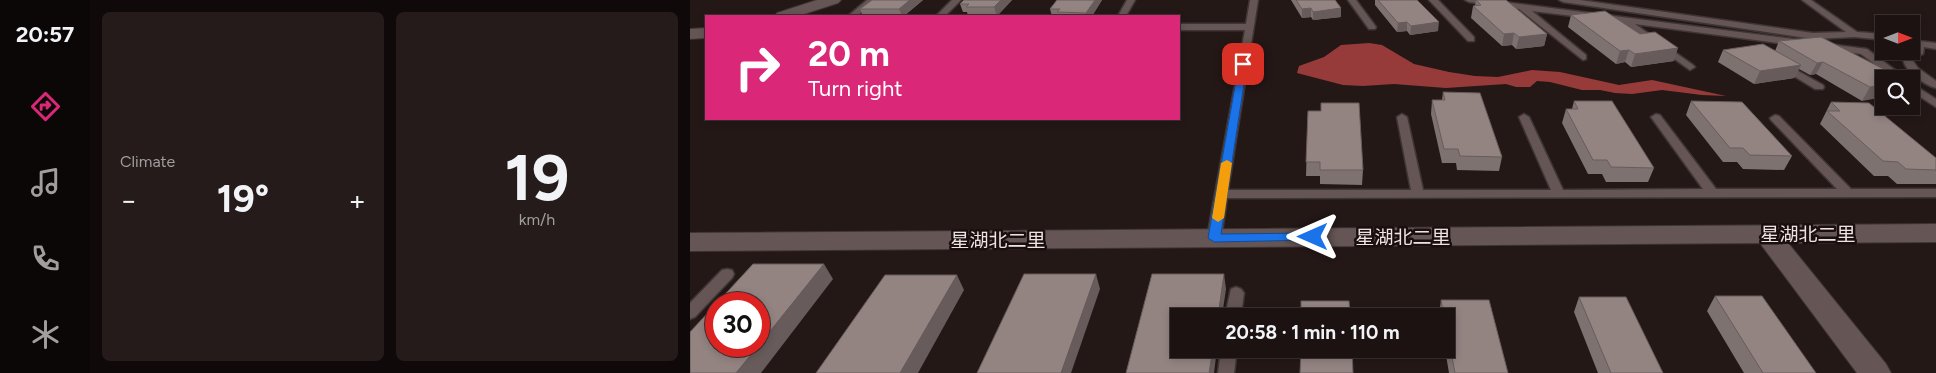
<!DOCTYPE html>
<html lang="en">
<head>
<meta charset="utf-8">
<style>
	body { margin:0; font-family:Figtree,"Noto Sans SC",sans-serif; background:#241b1a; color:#f1f3f6; height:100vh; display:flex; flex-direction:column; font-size:19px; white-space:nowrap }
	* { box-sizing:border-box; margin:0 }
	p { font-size:16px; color:#a09e9f }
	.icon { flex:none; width:28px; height:28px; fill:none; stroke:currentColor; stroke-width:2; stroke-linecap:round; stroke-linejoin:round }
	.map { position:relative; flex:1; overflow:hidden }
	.sheet { display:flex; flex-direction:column; gap:12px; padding:12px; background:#0f0a09; width:600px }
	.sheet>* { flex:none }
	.hud { position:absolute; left:15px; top:15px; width:475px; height:105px; border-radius:0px; box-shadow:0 2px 8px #0003,0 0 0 1px #393231; background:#db2777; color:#fff; overflow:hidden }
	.needle { width:32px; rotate:90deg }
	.controls { position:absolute; left:1185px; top:15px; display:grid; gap:10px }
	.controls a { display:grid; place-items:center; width:45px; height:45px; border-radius:0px; background:#1b1211; box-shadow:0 2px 8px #0003,0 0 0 1px #393231; font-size:25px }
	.speed { position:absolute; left:15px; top:292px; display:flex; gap:10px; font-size:25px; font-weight:700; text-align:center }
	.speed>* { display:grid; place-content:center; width:65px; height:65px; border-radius:50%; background:#1b1211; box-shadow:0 2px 8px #0003,0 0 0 1px #393231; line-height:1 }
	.speed .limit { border:8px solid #d22; background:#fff; color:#111 }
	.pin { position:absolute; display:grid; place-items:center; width:42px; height:42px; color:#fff; margin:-21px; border-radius:10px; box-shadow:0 2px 8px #0006 }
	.me { position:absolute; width:55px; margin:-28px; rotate:270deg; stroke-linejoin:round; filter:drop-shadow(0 0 4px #0008) }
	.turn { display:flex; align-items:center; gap:18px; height:105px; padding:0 20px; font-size:22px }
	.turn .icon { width:65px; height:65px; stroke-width:2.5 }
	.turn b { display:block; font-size:35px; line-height:42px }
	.big { font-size:38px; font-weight:700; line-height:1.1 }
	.sheet .widget { flex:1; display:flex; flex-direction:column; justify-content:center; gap:8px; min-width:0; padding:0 18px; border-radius:8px; background:#241b1a }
	.sheet .dial { align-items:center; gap:0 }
	.dial b { font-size:65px; line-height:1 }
	.heat { display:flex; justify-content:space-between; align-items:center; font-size:28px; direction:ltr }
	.sheet .tiles { flex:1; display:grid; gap:12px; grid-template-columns:repeat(2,1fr) }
	.trip { position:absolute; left:480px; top:308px; width:285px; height:50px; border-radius:0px; background:#1b1211; box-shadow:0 2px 8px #0003,0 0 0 1px #393231; font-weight:700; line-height:50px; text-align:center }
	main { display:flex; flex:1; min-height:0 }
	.tabs { display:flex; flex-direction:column; width:90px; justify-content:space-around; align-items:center; background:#0b0707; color:#a09e9f }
	.tabs .icon { width:35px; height:35px }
	.tabs .selected { color:#db2777 }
	.tabs b { font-size:22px; color:#f1f3f6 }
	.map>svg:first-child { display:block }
</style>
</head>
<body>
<main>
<nav class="tabs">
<b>20:57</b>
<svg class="icon selected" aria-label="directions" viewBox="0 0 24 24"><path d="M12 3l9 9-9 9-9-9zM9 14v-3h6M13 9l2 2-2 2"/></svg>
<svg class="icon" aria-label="music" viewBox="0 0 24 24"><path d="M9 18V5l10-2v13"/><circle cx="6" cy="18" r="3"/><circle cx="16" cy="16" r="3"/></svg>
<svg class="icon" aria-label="phone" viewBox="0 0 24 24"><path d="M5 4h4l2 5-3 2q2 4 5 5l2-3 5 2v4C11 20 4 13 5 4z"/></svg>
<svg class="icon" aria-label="climate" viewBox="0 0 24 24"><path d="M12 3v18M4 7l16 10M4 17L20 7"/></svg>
</nav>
<section class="sheet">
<div class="tiles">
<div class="widget"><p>Climate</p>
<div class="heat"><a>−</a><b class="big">19°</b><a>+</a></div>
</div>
<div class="widget dial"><b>19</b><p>km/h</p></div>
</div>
</section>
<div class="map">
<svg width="1246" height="373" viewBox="0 0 1246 373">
	<rect width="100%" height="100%" fill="#241817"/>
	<path fill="#963b3a" d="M679,43L692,45L724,64L759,72L785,76L808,77L842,70L870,72L929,85L962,80L1036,96L1012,95L972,90L942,94L925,93L910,90H892L860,82L847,81L840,87H826L816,84L756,88L704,84L673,86L653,85L607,73L609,66L634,57L651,45Z"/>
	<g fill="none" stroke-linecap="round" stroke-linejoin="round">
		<g stroke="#3e3535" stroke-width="3">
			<g id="lane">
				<path d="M177,0H186L167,16H158Z"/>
				<path d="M262,0H271L255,16H246Z"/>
				<path d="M437,0H445L436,16H428Z"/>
				<path d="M560,0H568L538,190H721L707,117L712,114L717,117L733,190H861L829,117L834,114L839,117L873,190L1013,189L961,117L966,114L970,115L1026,189H1147L1081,120L1080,118L1085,115L1089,116L1161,189H1246V197L537,198L531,238L529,241H519L517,238L555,30H489V24H556Z"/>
				<path d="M658,0H666L686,27L685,29H679Z"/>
				<path d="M739,0H748L784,37V41H778Z"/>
				<path d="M775,0H798L1111,40L1116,43L1111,46L945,24L1003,65L1005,67L1000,70L932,22L842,11L896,55V59L893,60L829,9L779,2Z"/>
				<path d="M869,0H890L1123,33L1156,32L1112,0H1121L1167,32L1194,34V40L1165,37L1123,39L873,2Z"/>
				<path d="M1221,40L1246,43V49L1234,47L1233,54L1221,58L1228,68L1246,81V88C1234,85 1210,68 1213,55L1225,51V46H1221Z"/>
				<path d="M1138,44L1177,49L1217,79H1205L1171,54L1135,49V45Z"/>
				<path d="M1092,62L1133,85L1134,87L1133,89H1125L1089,67L1087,65Z"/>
				<path d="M1221,83L1246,99V107L1221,91Z"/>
				<path d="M37,269L42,270L44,274L42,278L5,317L0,319V303L32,270Z"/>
				<path d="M546,287L551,289L554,293L551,316H535L541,289Z"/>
				<path d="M531,349H547L544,373H528Z"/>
			</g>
		</g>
		<g stroke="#3e3535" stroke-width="2">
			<g id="street">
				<path d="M127,0H151L148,3L108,16H85L87,13Z"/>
				<path d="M16,28V38L0,39V29Z"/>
				<path d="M1246,224V242L1098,243L1196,364L1201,373H1167L1070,243L0,251V233Z"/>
			</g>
		</g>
		<use href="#lane" fill="#655655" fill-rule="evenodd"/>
		<use href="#street" fill="#655655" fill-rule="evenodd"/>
	</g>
	<g fill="#7e7270">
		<path d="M233,0L214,16H173L170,9Z"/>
		<path d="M274,0H322L307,16H278L277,12H273L270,4Z"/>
		<path d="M367,0H412L402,16H362L360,9Z"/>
		<path d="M601,0H645L651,8V17L623,20L621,17L612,18Z"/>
		<path d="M685,0H727L748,31L720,35L717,31L707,32L685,5Z"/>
		<path d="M786,0L857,34L854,46L826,49L822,45L812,46L781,18L783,6H785Z"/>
		<path d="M881,15L984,61L941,67L935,62L926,64L878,27Z"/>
		<path d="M1089,41L1213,79L1172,101L1126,74L1120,75L1109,69L1104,78L1064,84L1028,62L1033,50L1085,51Z"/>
		<path d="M753,92L812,157L809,171L767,170L766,163H752L741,114L742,100H752Z"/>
		<path d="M884,101L964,168L958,182H916L912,174H898L872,123L876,109H882Z"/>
		<path d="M1001,101L1102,156L1094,170L1053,169L1047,162H1033L996,115Z"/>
		<path d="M1141,102L1246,158V184H1207L1198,176H1184L1130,124Z"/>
		<path d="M618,111L673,170L672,185L630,184V176H616Z"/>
		<path d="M1025,296L1126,373H1054L1017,311Z"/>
		<path d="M889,297L973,373H908L884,312Z"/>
		<path d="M751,300L818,373H759L755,349H756V316H749V315Z"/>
	</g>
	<g fill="#675c5b">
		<path d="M220,0H233L214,16H212L209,9Z"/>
		<path d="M311,0H322L307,16L304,7Z"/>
		<path d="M405,0H412L402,16H397L396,13Z"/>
		<path d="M621,8V17L612,18V9Z"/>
		<path d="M651,8V17L623,20V12Z"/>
		<path d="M717,22V31L707,32L708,23Z"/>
		<path d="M749,22L748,31L720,35L721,26Z"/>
		<path d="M824,33L822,45L812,46L814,34Z"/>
		<path d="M857,34L854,46L826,49L829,37Z"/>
		<path d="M988,48L984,61L941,67L945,54Z"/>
		<path d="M939,50L935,62L926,64L930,51Z"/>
		<path d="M1133,62L1126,74L1120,75L1127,63Z"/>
		<path d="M1111,65L1104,78L1064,84L1070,71Z"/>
		<path d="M1194,85V97L1172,101L1180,87Z"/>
		<path d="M134,264L143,279L71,373H46L68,346H69V345Z"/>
		<path d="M406,274L410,289L381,373H371Z"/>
		<path d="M534,274L536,289L532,316H528Z"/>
		<path d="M267,275L274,290L228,373H210Z"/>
		<path d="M523,349H527L524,373H519Z"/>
	</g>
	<g fill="#938482" stroke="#675c5b">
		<path d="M182,0H220L209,9H170Z"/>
		<path d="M274,0H311L304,7H276L279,4H270Z"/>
		<path d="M367,0H405L396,13L367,12L370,9H360Z"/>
		<path d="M606,0H645L651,8L623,12L621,8L612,9Z"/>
		<path d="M688,0H727L749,22L721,26L717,22L708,23Z"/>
		<path d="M786,0H816L857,34L829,37L824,33L814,34L783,6L791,5Z"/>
		<path d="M915,11L950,34L965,32L988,48L945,54L939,50L930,51L881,15Z"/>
		<path d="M1131,37L1213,79H1194V85L1180,87L1133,62L1127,63L1089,41Z"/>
		<path d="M1073,44L1111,65L1070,71L1033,50Z"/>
		<path d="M753,92L790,93L812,157L770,156L768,149H754L742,100H755Z"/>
		<path d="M884,101H922L964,168L921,167L917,160H903L876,109H888Z"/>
		<path d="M1001,101L1052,102L1102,156L1060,155L1053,148H1040Z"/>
		<path d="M1141,102L1179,103L1246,158V170L1216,169L1208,162L1193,161L1137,111H1150Z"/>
		<path d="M631,103H669L673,170H630V162H616L618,111H631Z"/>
		<path d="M63,264H134L69,345V304H26Z"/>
		<path d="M334,274H406L371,373H287Z"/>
		<path d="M462,274H534L528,316H489V349H523L519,373H436Z"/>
		<path d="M195,275H267L210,373H126Z"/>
		<path d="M1025,296H1072L1126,373H1073Z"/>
		<path d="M889,297H936L973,373H921Z"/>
		<path d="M751,300H799L818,373H765L756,326V316H754Z"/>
		<path d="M611,301H659L660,316H611Z"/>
		<path d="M26,304V346H68L46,373H0V332Z"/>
		<path d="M611,349H662L663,373H610Z"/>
	</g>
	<path fill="#1a73e8" stroke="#114b97" d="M553,61L557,64L531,234L623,233L628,234L629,237L628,240L524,242L518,238L549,64Z"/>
	<path fill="#f59e0b" d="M537,160L542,163L534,218L528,222L522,218L531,163Z"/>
	<g text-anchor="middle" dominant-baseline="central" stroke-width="5" stroke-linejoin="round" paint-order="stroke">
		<g font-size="19" fill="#ece3e2" stroke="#1a0f0e">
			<text x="1118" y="234">星湖北二里</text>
			<text x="713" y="237">星湖北二里</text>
			<text x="308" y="240">星湖北二里</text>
		</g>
	</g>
</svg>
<div class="controls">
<a><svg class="needle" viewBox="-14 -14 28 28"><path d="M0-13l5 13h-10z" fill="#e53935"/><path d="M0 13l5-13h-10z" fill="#a09e9f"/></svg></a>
<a><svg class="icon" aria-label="search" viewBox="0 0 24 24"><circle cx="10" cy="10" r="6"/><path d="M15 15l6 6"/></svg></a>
</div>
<div class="speed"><div class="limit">30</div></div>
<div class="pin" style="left:553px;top:64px;background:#d93025"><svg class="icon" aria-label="arrive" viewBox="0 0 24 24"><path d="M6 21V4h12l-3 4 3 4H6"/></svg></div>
<svg class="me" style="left:623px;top:237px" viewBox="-20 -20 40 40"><path d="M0-17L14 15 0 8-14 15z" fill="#1a73e8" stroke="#fff" stroke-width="4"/></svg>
<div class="trip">20:58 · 1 min · 110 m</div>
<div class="hud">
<div class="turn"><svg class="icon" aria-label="right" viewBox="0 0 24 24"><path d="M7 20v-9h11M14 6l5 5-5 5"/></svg><div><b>20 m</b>Turn right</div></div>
</div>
</div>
</main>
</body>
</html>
